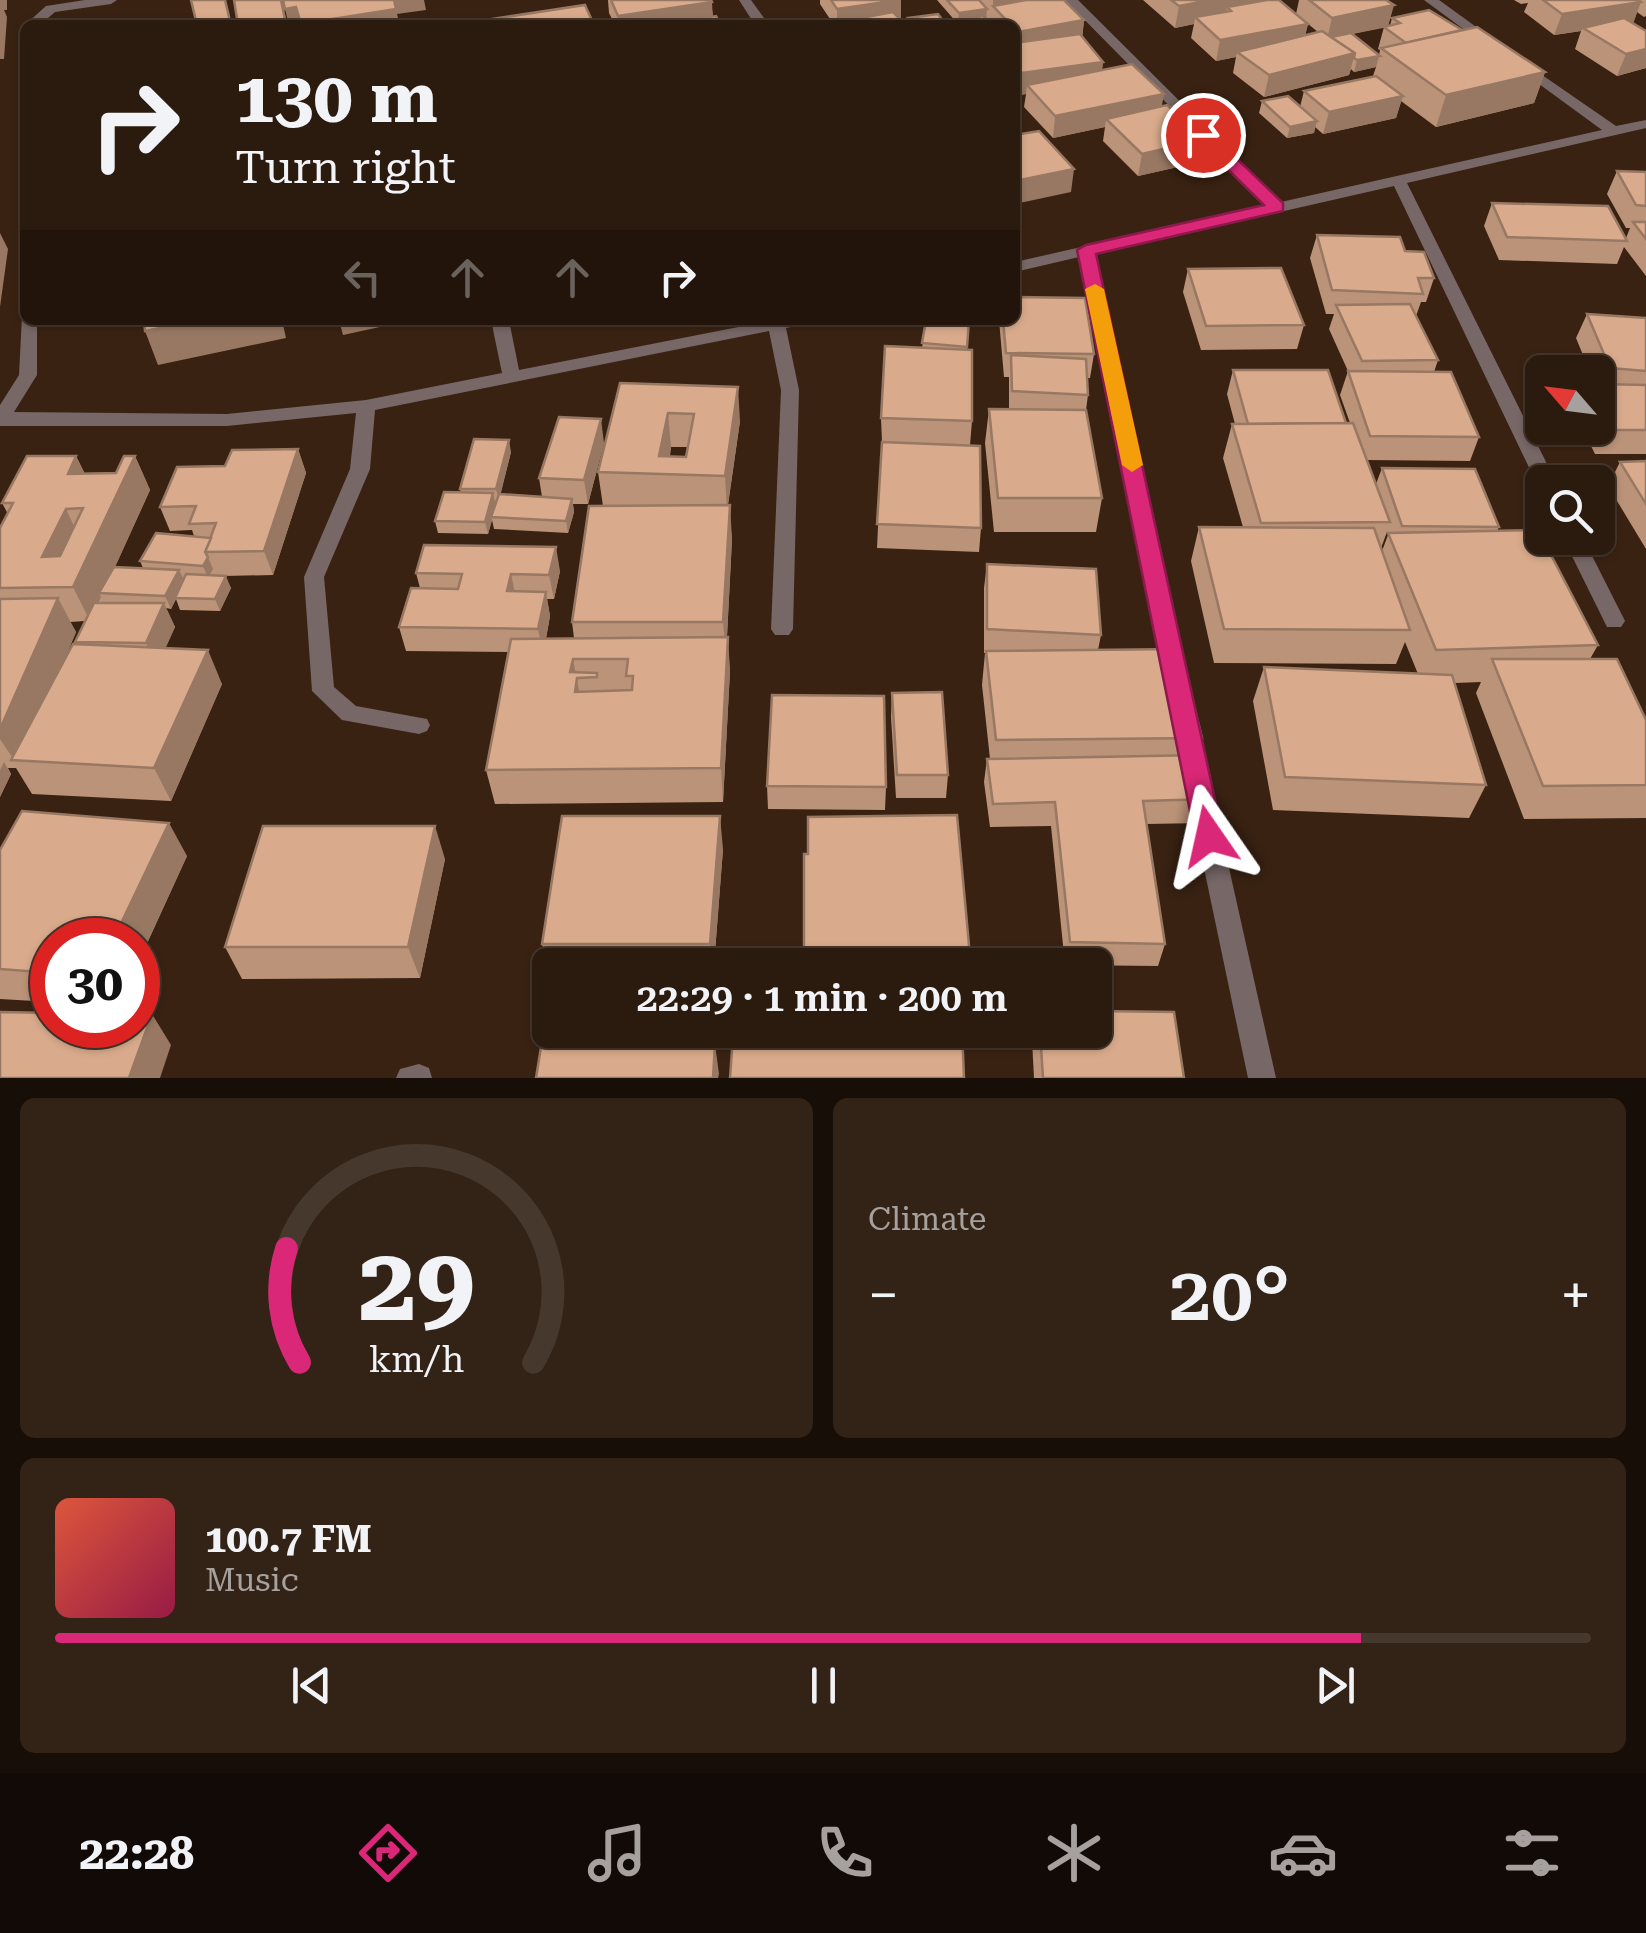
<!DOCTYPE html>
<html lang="en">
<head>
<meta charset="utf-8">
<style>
	body { margin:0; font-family:"Roboto Serif",serif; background:#332317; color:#f1f3f6; height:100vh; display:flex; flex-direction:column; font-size:38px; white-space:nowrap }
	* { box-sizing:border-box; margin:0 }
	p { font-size:32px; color:#a6a19e }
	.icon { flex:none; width:55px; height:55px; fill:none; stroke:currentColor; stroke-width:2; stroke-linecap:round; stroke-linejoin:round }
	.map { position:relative; height:1078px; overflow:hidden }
	.details { display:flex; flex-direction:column; gap:20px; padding:20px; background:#180e08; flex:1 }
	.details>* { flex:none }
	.hud { position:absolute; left:20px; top:20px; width:1000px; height:305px; border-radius:15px; box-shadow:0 2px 8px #0004,0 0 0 2px #47382e; background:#2b1a0e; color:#f1f3f6; overflow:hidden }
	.needle { width:65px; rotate:298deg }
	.tools { position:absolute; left:1525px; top:355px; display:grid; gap:20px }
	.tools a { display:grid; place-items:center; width:90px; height:90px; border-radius:15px; background:#2b1a0e; box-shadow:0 2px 8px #0004,0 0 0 2px #47382e; font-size:50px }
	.speed { position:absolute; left:30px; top:918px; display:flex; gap:20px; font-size:50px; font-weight:700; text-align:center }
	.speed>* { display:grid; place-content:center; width:130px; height:130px; border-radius:50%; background:#2b1a0e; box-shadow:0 2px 8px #0004,0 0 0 2px #47382e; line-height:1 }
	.speed .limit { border:15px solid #d22; background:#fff; color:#111 }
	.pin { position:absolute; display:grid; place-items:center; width:85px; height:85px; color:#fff; margin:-42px; border:5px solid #fff; border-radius:50%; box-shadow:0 2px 10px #0007 }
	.me { position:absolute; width:110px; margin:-55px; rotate:349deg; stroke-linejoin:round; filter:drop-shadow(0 0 8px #0008) }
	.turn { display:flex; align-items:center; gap:35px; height:210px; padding:0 50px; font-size:45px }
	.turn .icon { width:130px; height:130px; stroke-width:2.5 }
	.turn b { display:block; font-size:70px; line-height:85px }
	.lanes { display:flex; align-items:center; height:95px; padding:0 50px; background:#0003; justify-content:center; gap:50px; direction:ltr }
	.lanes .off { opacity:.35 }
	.big { font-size:75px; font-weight:600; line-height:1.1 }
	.details .card { flex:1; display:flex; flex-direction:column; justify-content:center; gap:15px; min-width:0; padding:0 35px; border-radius:15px; background:#332317 }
	.details .dial { align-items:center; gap:0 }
	.dial svg { height:260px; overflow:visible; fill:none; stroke:#47382e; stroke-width:7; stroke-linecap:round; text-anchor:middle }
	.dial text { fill:#f1f3f6; stroke:none }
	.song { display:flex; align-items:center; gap:30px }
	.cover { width:120px; height:120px; border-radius:15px; background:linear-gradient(135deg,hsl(10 70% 55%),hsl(340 70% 35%)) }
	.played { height:10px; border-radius:5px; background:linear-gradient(90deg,#db2777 85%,#47382e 85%) }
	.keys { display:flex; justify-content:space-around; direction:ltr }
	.heat { display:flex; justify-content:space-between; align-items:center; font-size:55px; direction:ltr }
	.details .tiles { flex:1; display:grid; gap:20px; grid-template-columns:1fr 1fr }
	.card:last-child { grid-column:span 2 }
	.trip { position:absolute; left:532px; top:948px; width:580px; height:100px; border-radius:15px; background:#2b1a0e; box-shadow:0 2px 8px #0004,0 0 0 2px #47382e; font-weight:600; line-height:100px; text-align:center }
	.tab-bar { display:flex; height:160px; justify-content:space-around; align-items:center; background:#110a06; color:#a6a19e }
	.tab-bar .icon { width:70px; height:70px }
	.tab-bar .selected { color:#db2777 }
	.tab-bar b { font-size:45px; color:#f1f3f6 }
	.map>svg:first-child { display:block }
</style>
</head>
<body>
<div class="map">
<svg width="1646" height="1078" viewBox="0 0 1646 1078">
	<rect width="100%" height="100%" fill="#392212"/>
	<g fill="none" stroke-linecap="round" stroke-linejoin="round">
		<g fill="#776767" fill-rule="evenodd">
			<path d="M85,0H117L111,4L55,12L40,25H25L46,6Z"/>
			<path d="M739,0H751L769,25H755Z"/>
			<path d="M1065,0H1078L1281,202L1602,130L1517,68L1515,65L1522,61L1616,126L1646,120V128L1407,183L1556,482H1542V488L1536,482L1394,186L1095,254L1188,675L1185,681H1169L1166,675L1079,257L1015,272V262L1267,205Z"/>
			<path d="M1424,0H1439L1497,42L1485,45Z"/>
			<path d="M22,316H25V320H37V375L14,412L227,414L366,400L502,373L491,320H509L519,370L774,320H809L806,324L786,328L799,390L793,629L789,635H775L771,629L781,390L769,331L375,410L370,469L324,577L334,687L356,706L427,719L430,725L427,731L419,734L342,720L312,691L304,577L350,469L356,413L227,426H0V405L19,375Z"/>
			<path d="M1563,538H1583L1625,621L1621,627H1607Z"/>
			<path d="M1200,782L1208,785L1212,792L1276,1078H1248L1188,792L1192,785Z"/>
			<path d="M419,1064L429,1068L432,1078H396L400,1069Z"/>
		</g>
	</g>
	<g fill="#bb9378" fill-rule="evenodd">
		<path d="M608,0H711L713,17L721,25H615L609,13Z"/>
		<path d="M820,0H901V20L906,25H834L820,4Z"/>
		<path d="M937,0H1064L1084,20L1082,37L1103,62L1102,70L1162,107L1205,139L1200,162L1138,176L1103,141L1105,127L1053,138L1024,107L1026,94L1020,95L1015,89V25L958,24Z"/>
		<path d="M1143,0H1279L1296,14L1299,0H1386L1388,26H1390L1392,18L1462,30L1545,72L1534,103L1436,127L1401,101L1396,118L1323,134L1315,127L1314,133L1287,138L1259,113L1262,101L1300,107L1304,91L1373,76L1376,67L1354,72L1351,69L1349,75L1264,97L1233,73L1236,57L1216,61L1191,38L1194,24L1175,28ZM1308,24L1318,32L1305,35ZM1384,27L1378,49L1380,50L1379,55L1352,34Z"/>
		<path d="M1514,0H1646V16L1644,17L1637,12L1633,23L1646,31V68L1617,76L1575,49L1581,31L1554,35L1524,12L1528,3L1521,4Z"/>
		<path d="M1617,171L1646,172V276L1624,247L1617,264L1499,260L1484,226L1492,203L1626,238L1630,228H1626L1607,194Z"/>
		<path d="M1317,235L1405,251L1434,278L1426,302H1421L1416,316L1438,360L1434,372L1479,437L1470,461L1367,460L1376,484L1382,468L1499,527L1497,531L1598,645L1590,659L1646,720V818L1524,819L1476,693L1481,682L1455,683L1486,785L1469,818L1273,810L1253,701L1264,667L1418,674L1405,642L1396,664L1214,663L1191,561L1199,527H1243L1223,458L1232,424H1235L1227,394L1233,370L1346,423H1350L1340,395L1348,371L1329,329L1334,314H1326L1310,258ZM1387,532L1388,535L1382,551L1381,548Z"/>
		<path d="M1188,269L1304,325L1297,349L1201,350L1183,292Z"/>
		<path d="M1587,314L1646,318V454H1595L1582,428H1598V372H1590L1576,338Z"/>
		<path d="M926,320L969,321L967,350L972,421L970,445L981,528L979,552L877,548L882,442L881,418L922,348Z"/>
		<path d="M999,320H1015L1094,354L1090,378H1087L1088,395L1086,410L1102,498L1096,532H994L985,443L989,409H1009V377H1004Z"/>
		<path d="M620,383L740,421L728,505L732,539L727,637L730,671L723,802L495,804L486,770L508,652L406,651L399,627L420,588L416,573L560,571L554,599H547L550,616L546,639L574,638L572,622L603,506L598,472ZM671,447H687L686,457L670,456Z"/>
		<path d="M604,443L588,504H573L574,512L568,533L494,529L492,520L488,534L438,533L435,521L461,493L460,489L511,452L500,495L542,497L539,478Z"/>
		<path d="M298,449L306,473L273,575L223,576L231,588L220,611L180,610L176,599L171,609L166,608L175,627L165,649L222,684L171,801L32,794L16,768H8L11,774L0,797V528L8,514L2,503L76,456L85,474L116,473L135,456L150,490L115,567L143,568L140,561L194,536L192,530L170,531L160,507L225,466ZM85,621L75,642L77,645L60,670L76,632L70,622Z"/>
		<path d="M1646,461V549L1608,486L1620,462Z"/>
		<path d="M987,564L1101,635L1098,650L1202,738L1197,755L1211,799L1204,823L1146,824L1165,944L1158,966L1065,965L1051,826L990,827L984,782L987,759H990L982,685L985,653H984V588Z"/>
		<path d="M892,693L948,775L946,798H896L891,717Z"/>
		<path d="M767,786L886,787L885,810L768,809Z"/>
		<path d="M723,849L714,965H550V975L542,944Z"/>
		<path d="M0,850L187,856L138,963V940H52V1002L0,999Z"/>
		<path d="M804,854L970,956L969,965H804Z"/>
		<path d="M445,859L420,978L242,979L225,947Z"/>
		<path d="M1034,1030H1095L1184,1078H1034L1032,1040Z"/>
	</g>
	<g fill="#987862">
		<path d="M0,0H7V10H4L7,17L4,59H0Z"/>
		<path d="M225,0L232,25H203Z"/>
		<path d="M281,0L288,25H252Z"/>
		<path d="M366,0H424L426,10L397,14L400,25H301Z"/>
		<path d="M901,0V21H845V25H837V9Z"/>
		<path d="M993,0H1044L993,6Z"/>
		<path d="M1210,0H1265L1231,11L1227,7L1225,17H1195L1194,24L1175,28L1179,6Z"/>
		<path d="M712,2L713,23L702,25H619L618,16Z"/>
		<path d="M1641,2L1633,24L1583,28L1581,31L1554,35L1562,14Z"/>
		<path d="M1394,5L1388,27L1327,39L1332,18Z"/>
		<path d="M296,7L301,25H289L285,9Z"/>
		<path d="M987,9L986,20H962L961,24H958L959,13Z"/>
		<path d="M1084,20L1082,42L1016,54L1018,32Z"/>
		<path d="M1308,24L1303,45L1237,52L1236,57L1216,61L1220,40Z"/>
		<path d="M1646,49V68L1617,76L1626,54Z"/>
		<path d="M1355,53L1349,75L1264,97L1269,75Z"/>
		<path d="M1379,56L1376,67L1354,72L1357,60Z"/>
		<path d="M1103,62L1100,83L1027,85L1026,94L1020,95L1022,73Z"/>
		<path d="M1545,72L1534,103L1436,127L1446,95Z"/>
		<path d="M1164,94L1160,116L1106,119L1105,127L1053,138L1055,116Z"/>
		<path d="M1403,96L1396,118L1323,134L1329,112Z"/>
		<path d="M1317,121L1314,133L1287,138L1290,127Z"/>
		<path d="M1205,139L1200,162L1138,176L1142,154Z"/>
		<path d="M1074,169L1071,192L1015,204V181Z"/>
		<path d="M0,233L8,249L0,307Z"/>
		<path d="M199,320H282L286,338L158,365L145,331Z"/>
		<path d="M339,320H412L343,335Z"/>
		<path d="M738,387L740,421L727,511L725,476Z"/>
		<path d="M668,413L671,447L666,474L659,456Z"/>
		<path d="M601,419L604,443L588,504L584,480Z"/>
		<path d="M509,440L511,452L499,501L496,489Z"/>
		<path d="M298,449L306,473L273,575L264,551Z"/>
		<path d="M76,456L92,490L68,474Z"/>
		<path d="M135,456L150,490L103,593H99L101,597L90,621L73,587Z"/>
		<path d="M493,493L496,506L491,517L492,520L488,534L485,522Z"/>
		<path d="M572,499L574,512L568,533L566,521Z"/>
		<path d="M730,505L732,539L726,656L723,622Z"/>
		<path d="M66,509L82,543L62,587L42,557Z"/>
		<path d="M556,547L560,571L554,599L549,575Z"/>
		<path d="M208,557L213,569L208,578L203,566Z"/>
		<path d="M179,570L185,582L171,609L165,596Z"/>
		<path d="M511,574L516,598L507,591Z"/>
		<path d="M226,576L231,588L220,611L215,599Z"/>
		<path d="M546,592L550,616L543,653L538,629Z"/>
		<path d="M58,598L76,632L26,751L14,760L0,739V729Z"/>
		<path d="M164,603L175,627L157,666L146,643Z"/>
		<path d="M728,637L730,671L723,802L721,768Z"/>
		<path d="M208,650L222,684L171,801L154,768Z"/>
		<path d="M573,659L583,712L570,672Z"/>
		<path d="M4,762L11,774L0,797V770Z"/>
		<path d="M720,816L723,849L714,965H713L710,944Z"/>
		<path d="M169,823L187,856L138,963V940H113Z"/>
		<path d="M435,826L445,859L420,978L408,947Z"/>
		<path d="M152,1014L171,1045L160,1078H129Z"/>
		<path d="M715,1044L719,1074L718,1078H713Z"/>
	</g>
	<g fill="#d9ab8c" stroke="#987862" stroke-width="2.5" fill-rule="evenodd">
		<path d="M191,0H225L230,21L197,25Z"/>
		<path d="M234,0H281L285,20L252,25H238Z"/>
		<path d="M283,0H394L396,9L301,24L296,7L285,9Z"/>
		<path d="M611,0H711L712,2L618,16Z"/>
		<path d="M831,0H899L837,9Z"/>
		<path d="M947,0H979L987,9L959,13Z"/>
		<path d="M1026,0H1064L1084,20L1018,32L1015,29V25H1011L993,6Z"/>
		<path d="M1171,0H1210L1179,6Z"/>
		<path d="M1267,0H1279L1308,24L1220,40L1195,17L1231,11L1227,7Z"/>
		<path d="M1309,0H1386L1394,5L1332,18Z"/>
		<path d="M1543,0H1638L1641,2L1562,14Z"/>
		<path d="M585,5L594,25L459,24Z"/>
		<path d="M1429,10L1462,30L1406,43L1384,27L1400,23L1392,18Z"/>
		<path d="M893,12L906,25H849L845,21Z"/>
		<path d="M938,14L946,25H913L908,18Z"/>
		<path d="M716,16L721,25H651Z"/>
		<path d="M983,16L993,25H966L962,20Z"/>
		<path d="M1624,18L1646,31V49L1626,54L1583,28Z"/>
		<path d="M1477,27L1545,72L1446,95L1381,48Z"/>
		<path d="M1322,31L1355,53L1269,75L1237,52Z"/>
		<path d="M1351,33L1380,56L1357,60L1354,58L1355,53L1331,37Z"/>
		<path d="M1080,34L1103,62L1022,73L1015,64V43Z"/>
		<path d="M1132,64L1164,94L1055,116L1027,85Z"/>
		<path d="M1376,76L1403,96L1329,112L1304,91Z"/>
		<path d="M1288,96L1317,121L1290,127L1262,101Z"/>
		<path d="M1167,105L1205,139L1142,154L1106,119Z"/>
		<path d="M1039,131L1074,169L1015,181V135Z"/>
		<path d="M1617,171L1646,172V206L1636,205Z"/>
		<path d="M1492,203L1608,206L1627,241L1507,237Z"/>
		<path d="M1633,222H1646V239Z"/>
		<path d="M1317,235L1400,237L1405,251L1424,252L1434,278H1418L1423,294L1332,290Z"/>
		<path d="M1281,268L1304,325L1206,326L1188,269Z"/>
		<path d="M1015,297L1085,298L1094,354L1006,353L1003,320H1015Z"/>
		<path d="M1410,304L1438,360L1362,361L1336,305Z"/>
		<path d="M1587,314L1646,318V371L1610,368Z"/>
		<path d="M144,320H199L145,331Z"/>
		<path d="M926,320L969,321L967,347L922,343Z"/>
		<path d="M885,346L972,350V421L881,418Z"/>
		<path d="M1011,355L1086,359L1088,395L1012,391Z"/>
		<path d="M1233,370H1328L1346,423L1248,424Z"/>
		<path d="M1348,371L1451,372L1479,437L1370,436Z"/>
		<path d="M620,383L738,387L725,476L598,472ZM668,413L694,414L686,457L659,456Z"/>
		<path d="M1598,384L1646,385V430H1606L1598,413Z"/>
		<path d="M989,409L1086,410L1102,498H998Z"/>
		<path d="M559,417L601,419L584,480L539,478Z"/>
		<path d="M1353,423L1390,522L1261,523L1232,424Z"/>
		<path d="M474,439L509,440L496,489H460Z"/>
		<path d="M882,442L980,446L981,528L877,524Z"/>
		<path d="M298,449L264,551L205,552L216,523L189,524L196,506L160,507L177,467L225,466L232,450Z"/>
		<path d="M27,456H76L68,474L116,473L124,456H135L73,587L0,588V528L13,503H2ZM83,508L60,556L42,557L66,509Z"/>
		<path d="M1646,461V504L1620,462Z"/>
		<path d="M1382,468L1475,469L1499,527L1402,526Z"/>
		<path d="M444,492L493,493L485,522L435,521Z"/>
		<path d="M499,494L572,499L566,521L491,517Z"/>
		<path d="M730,505L723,622H572L589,506Z"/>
		<path d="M1199,527L1374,528L1410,630L1224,629Z"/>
		<path d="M1538,530L1598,645L1436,650L1388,533Z"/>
		<path d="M156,533L211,538L205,552L208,557L203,566L140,561Z"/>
		<path d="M424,545L556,547L549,575L511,574L507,591L546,592L538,629L399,627L411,588L458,589L462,574L416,573Z"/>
		<path d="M987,564L1096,569L1101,635L987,629Z"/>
		<path d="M114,567L179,570L165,596L99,593Z"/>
		<path d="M186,574L226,576L215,599L175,598Z"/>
		<path d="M58,598L0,729V599Z"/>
		<path d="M94,603H164L146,643L75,642Z"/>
		<path d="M728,637L721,768L486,770L511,639ZM573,659H628L626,676H633L632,690L575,692L577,678L597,677V673L570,672Z"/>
		<path d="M73,644L208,650L154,768L11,760Z"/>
		<path d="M1180,649L1202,738L996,740L986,651Z"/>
		<path d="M1492,659H1617L1646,720V785L1543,786Z"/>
		<path d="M1264,667L1452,675L1486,785L1285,777Z"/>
		<path d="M942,692L948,775H897L892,693Z"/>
		<path d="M772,695L884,696L886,787L767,786Z"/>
		<path d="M1201,755L1211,799L1143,801L1165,944L1070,942L1055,802L993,804L987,759Z"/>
		<path d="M22,811L169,823L113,940H52V973L0,969V850Z"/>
		<path d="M957,815L970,956L804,959V854H808V817Z"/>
		<path d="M562,816H720L710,944H542Z"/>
		<path d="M263,826H435L408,947H225Z"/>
		<path d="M1095,1011L1174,1012L1184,1078H1043L1040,1030H1095Z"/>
		<path d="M0,1012L52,1013V1025H138V1014H152L129,1078H0Z"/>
		<path d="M890,1030H962L964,1078H730L733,1036L890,1039Z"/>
		<path d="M542,1041L715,1044L713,1078H536Z"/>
	</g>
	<path fill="#db2777" stroke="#8e194d" stroke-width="2.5" d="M1197,132H1209L1283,203V211L1096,254L1223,836L1219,845L1209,848L1199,845L1195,836L1077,250L1086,245L1264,205L1197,139Z"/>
	<path fill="#f59e0b" d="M1095,284L1104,289L1143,465L1132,472L1122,465L1085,289Z"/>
</svg>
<div class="tools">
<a><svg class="needle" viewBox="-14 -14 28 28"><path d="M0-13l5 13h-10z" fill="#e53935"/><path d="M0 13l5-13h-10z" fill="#a6a19e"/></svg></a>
<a><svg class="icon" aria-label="search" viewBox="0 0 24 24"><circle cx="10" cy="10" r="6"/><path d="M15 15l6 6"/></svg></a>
</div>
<div class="speed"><div class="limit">30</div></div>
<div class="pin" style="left:1203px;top:135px;background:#d93025"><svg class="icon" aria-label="arrive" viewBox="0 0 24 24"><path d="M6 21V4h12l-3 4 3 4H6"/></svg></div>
<svg class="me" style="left:1209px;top:836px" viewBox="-20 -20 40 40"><path d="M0-17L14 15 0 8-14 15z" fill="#db2777" stroke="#fff" stroke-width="4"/></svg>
<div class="trip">22:29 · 1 min · 200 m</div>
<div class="hud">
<div class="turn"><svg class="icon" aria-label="right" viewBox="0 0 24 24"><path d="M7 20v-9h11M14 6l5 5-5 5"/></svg><div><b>130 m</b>Turn right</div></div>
<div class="lanes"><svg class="icon off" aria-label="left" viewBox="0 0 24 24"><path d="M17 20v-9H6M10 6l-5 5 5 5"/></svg><svg class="icon off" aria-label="ahead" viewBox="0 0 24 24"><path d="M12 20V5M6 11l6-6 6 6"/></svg><svg class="icon off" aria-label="ahead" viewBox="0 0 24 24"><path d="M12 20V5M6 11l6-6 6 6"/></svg><svg class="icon" aria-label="right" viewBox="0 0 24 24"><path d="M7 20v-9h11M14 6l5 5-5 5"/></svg></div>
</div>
</div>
<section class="details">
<div class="tiles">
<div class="card dial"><svg viewBox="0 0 100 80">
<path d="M14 69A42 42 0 1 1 86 69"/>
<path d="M14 69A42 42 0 0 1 10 34" stroke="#db2777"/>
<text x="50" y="56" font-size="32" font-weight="700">29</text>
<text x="50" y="72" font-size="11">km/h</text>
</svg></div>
<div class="card"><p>Climate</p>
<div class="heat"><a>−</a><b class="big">20°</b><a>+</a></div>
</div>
<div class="card">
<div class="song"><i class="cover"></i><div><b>100.7 FM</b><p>Music</p></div></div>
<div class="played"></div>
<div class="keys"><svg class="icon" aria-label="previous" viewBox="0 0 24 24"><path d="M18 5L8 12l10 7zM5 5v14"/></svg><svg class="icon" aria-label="pause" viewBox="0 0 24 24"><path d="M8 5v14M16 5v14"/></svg><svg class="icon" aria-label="next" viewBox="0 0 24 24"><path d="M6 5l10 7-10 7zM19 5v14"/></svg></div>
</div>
</div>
</section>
<nav class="tab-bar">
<b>22:28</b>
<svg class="icon selected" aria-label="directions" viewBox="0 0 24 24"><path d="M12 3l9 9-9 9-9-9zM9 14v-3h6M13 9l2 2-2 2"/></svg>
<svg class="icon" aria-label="music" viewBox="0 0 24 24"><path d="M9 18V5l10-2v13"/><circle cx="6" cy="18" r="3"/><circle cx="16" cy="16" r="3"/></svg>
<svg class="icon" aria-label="phone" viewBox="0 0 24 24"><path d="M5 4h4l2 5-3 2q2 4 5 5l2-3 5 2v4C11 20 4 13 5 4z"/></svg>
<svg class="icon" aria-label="climate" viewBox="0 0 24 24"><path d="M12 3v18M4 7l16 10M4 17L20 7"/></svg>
<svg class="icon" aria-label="car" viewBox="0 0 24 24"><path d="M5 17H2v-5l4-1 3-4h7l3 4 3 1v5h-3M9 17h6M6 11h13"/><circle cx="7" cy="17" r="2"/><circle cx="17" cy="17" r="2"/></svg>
<svg class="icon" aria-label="filters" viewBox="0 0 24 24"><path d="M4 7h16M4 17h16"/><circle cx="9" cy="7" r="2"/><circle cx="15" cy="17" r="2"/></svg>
</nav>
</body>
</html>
